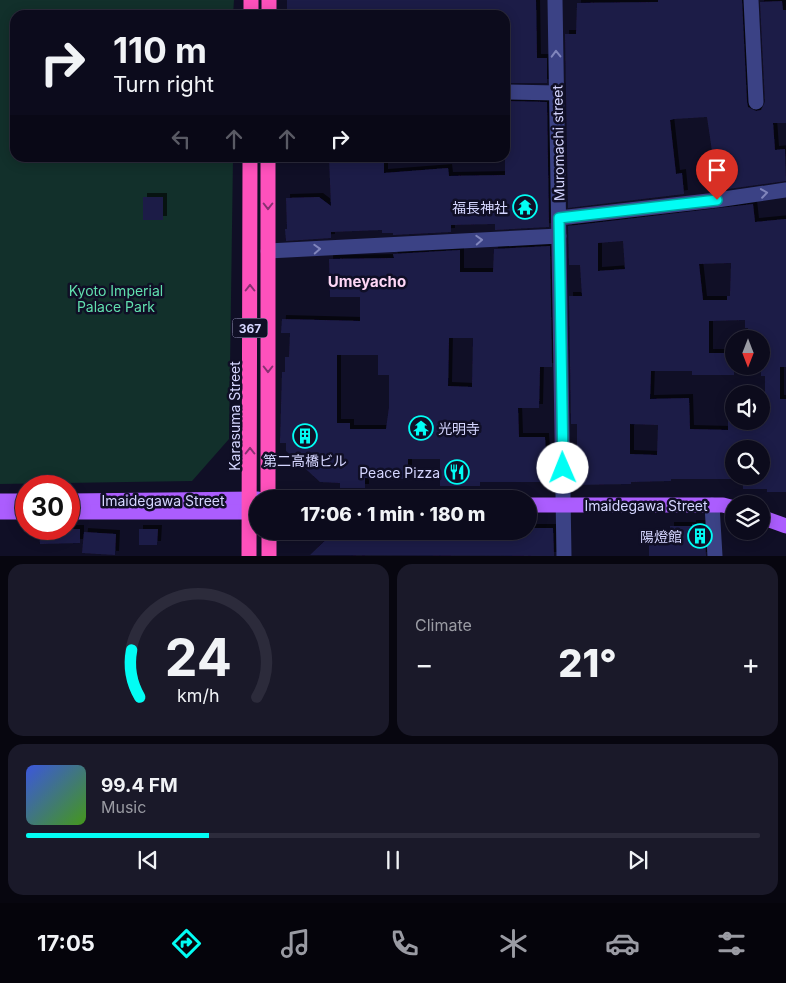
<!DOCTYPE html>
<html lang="en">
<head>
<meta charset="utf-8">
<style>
	body { margin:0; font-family:Inter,"Noto Sans JP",sans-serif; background:#1a1929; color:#f1f3f6; height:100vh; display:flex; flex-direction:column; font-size:19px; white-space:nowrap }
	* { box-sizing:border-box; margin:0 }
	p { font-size:16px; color:#9a9ba3 }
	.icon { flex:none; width:28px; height:28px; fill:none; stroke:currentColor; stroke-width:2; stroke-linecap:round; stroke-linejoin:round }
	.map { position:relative; height:556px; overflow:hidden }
	.side { display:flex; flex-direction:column; gap:8px; padding:8px; background:#07060f; flex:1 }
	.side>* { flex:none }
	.guide { position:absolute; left:10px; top:10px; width:500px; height:152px; border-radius:15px; box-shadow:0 2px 12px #0003,0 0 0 1px #2c2b3b; background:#0c0b1c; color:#f1f3f6; overflow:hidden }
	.needle { width:32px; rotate:180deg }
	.tools { position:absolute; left:725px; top:330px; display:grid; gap:10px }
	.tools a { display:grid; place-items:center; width:45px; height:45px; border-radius:50%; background:#0c0b1c; box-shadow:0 2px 12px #0003,0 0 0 1px #2c2b3b; font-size:25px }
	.speed { position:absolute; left:15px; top:475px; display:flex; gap:10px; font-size:25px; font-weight:700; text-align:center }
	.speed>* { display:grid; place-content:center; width:65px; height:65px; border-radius:50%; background:#0c0b1c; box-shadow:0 2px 12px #0003,0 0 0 1px #2c2b3b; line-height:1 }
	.speed .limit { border:8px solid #d22; background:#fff; color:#111 }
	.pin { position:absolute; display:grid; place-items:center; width:42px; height:42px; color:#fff; margin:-51px -21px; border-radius:50% 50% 50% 0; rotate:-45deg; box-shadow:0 0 5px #0007 }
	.pin .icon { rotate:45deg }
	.me { position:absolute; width:55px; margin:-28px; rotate:359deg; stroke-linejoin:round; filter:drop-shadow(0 0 4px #0008) }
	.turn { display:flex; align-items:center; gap:18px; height:105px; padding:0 20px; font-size:22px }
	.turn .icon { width:65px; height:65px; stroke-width:2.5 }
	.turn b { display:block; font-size:35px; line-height:42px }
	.lanes { display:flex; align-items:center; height:48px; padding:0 20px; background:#0003; justify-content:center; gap:25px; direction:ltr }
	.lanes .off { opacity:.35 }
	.big { font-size:38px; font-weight:800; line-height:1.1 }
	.side .card { flex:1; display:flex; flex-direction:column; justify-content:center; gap:8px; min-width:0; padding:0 18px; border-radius:15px; background:#1a1929 }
	.side .dial { align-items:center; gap:0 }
	.dial svg { height:130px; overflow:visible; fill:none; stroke:#2c2b3b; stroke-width:7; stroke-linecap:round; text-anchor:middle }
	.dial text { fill:#f1f3f6; stroke:none }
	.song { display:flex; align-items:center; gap:15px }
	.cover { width:60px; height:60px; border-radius:8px; background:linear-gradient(135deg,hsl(230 70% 55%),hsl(100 70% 35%)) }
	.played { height:5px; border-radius:2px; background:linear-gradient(90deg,#02fdf4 25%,#2c2b3b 25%) }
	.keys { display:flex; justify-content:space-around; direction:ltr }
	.heat { display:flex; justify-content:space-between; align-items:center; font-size:28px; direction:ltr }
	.side .tiles { flex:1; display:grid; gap:8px; grid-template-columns:1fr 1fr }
	.card:last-child { grid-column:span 2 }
	.trip { position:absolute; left:249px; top:490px; width:288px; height:50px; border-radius:25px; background:#0c0b1c; box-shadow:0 2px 12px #0003,0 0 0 1px #2c2b3b; font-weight:800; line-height:50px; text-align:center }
	.tabs { display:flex; height:80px; justify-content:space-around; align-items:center; background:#05040b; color:#9a9ba3 }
	.tabs .icon { width:35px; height:35px }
	.tabs .current { color:#02fdf4 }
	.tabs b { font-size:22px; color:#f1f3f6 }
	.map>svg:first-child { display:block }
</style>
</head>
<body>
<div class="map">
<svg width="786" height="556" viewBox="0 0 786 556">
	<defs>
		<filter id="shadow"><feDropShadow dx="4" dy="-4" stdDeviation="0" flood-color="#0009"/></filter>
	</defs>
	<rect width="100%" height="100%" fill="#100f26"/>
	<path fill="#12302b" d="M0,0H234L233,15H15V158H233L229,439L192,481L0,484Z"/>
	<g fill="#1e1c47" fill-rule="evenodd" filter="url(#shadow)">
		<path d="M287,0H536L537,58H547V83H505V15L287,14Z"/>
		<path d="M658,0H742L747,102L748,107L756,111L761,110L765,102L760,2L782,1L783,10H786V123H773L775,150L785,149L786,181L713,191V158L707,117L674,119L670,120L676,174L682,173L684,194L568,208L565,34H576L577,3L658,2Z"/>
		<path d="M505,101L547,102L549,227L495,230V224L451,225V232L393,235V233H382V230L331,232V238L286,241L285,229H287L286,198L319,197L331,206L329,158H384V173L448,168L449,176L505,175Z"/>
		<rect x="143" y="197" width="20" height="23"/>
		<path d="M753,204L755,222L786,219V367H780V399H786V492H767V489H743V476H761V449H734V479H671V481L631,482V484L572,485V470H577V424H571L569,296H582L580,265H569L568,226ZM623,241L625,269L598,271V243ZM731,263L730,296H727V300H703L699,264ZM745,320V328H748L749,339H761V376H765V396H761V421H728V430L690,429L689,398L650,399L651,371H692V375H734V353H709V321ZM630,424L658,425L657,455L630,454Z"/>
		<path d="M550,246L552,367H540L539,408H518L519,437H545L547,470H553V482H480V486H440V459H408V479L365,478V488H340V483L320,482L286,451V443H280L282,372H285V357H289L290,333H281L282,319L360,321V297H330L329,259L394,258L393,254L460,250V272H493L494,249ZM449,338H473L472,387L448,386ZM337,355H378V375H389V407L386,429H350V423H337Z"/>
		<path d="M692,524H704L706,556H649V536H670V526H692Z"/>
		<path d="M528,528H553L554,556L310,555L335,531H411V533H436V531H528Z"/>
		<path d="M44,529H80V543L40,544L39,531H44Z"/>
		<path d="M139,529H158L157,545H139Z"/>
		<path d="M84,532L116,534L115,555L82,553Z"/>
	</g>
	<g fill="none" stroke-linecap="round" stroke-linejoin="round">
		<g stroke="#3b4285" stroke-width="15">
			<path d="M555,0L564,556"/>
			<path d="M751,0L756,102"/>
			<path d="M505,92L557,93"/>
			<path d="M559,218L717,200L786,190"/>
			<path d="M268,251L559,236"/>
			<path d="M712,505L715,556"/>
		</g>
		<g stroke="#ab5dfe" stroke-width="15">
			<path d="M0,501H26"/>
			<path d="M69,501L258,499"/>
			<path d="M528,505H723L734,508"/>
			<path d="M0,512H26"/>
			<path d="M69,512H258"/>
			<path d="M761,517L786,526"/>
		</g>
		<g stroke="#fe51bc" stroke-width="15">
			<path d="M251,15V0"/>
			<path d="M269,15V0"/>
			<path d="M268,499V158"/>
			<path d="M269,531V556"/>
			<path d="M249,556L250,158"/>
		</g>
	</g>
	<defs><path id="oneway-chevron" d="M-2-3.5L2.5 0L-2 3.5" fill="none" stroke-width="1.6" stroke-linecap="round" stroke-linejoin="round" transform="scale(1.25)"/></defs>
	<g stroke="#8085bc">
		<use href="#oneway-chevron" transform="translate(556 54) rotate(-91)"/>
		<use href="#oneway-chevron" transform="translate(764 193) rotate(-8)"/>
		<use href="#oneway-chevron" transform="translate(479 240) rotate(-3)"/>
		<use href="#oneway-chevron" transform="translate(317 249) rotate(-3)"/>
	</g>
	<g stroke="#873071">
		<use href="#oneway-chevron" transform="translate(268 206) rotate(90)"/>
		<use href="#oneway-chevron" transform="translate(250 288) rotate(-90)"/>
		<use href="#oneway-chevron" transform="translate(268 369) rotate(90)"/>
		<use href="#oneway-chevron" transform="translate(250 451) rotate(-90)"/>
	</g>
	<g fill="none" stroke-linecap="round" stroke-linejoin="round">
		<g stroke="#01a49f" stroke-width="12">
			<path id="route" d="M563,468L559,218L717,200"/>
		</g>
		<use href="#route" stroke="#02fdf4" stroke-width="9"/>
	</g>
	<defs>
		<g id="temple-ring" transform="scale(1.25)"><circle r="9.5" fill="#100f26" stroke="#02fdf4" stroke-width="1.5"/><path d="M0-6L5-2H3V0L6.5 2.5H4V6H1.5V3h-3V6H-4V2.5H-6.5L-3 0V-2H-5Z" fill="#02fdf4"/></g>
		<g id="building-ring" transform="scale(1.25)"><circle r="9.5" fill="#100f26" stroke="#02fdf4" stroke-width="1.5"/><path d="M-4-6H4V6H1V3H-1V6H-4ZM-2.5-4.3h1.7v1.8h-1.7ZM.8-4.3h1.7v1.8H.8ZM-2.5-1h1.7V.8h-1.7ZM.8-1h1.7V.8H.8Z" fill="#02fdf4"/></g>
		<g id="restaurant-ring" transform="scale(1.25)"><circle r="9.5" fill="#100f26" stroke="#02fdf4" stroke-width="1.5"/><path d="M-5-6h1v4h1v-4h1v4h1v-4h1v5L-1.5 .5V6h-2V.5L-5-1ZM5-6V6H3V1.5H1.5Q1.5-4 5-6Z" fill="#02fdf4"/></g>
	</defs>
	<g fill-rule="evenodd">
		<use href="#temple-ring" x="525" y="207"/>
		<use href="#temple-ring" x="421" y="428"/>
		<use href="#building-ring" x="305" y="436"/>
		<use href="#restaurant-ring" x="457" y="472"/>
		<use href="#building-ring" x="700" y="536"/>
	</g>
	<g text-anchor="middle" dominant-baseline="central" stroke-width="5" stroke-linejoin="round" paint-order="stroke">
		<rect fill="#100f26" stroke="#9a9abe" stroke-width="1" x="232.5" y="318.5" width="35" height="19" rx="4"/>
		<g font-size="12" font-weight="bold" fill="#d5d6ff">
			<text x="250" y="328">367</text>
		</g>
		<g font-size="14" fill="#d5d6ff" stroke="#100f26">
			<text transform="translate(558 143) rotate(-91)">Muromachi street</text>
			<text transform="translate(234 416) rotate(-90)">Karasuma Street</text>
			<text x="163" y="500">Imaidegawa Street</text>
			<text x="646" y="505">Imaidegawa Street</text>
		</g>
		<g font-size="14" fill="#d5d6ff" stroke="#100f26" text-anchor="end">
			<text x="508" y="207">福長神社</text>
			<text x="438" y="428" text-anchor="start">光明寺</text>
			<text x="305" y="460" text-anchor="middle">第二高橋ビル</text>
			<text x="440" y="472">Peace Pizza</text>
			<text x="682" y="536">陽燈館</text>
		</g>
		<g font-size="14" fill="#61dfae" stroke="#100f26">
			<text x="116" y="290">Kyoto Imperial<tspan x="116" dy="16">Palace Park</tspan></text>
		</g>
		<g font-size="15" font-weight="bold" fill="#ffd7f6" stroke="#100f26">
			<text x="367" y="281">Umeyacho</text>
		</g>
	</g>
</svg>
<div class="tools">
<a><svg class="needle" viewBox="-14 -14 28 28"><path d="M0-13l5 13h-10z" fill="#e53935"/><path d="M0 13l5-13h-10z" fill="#9a9ba3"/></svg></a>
<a><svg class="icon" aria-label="sound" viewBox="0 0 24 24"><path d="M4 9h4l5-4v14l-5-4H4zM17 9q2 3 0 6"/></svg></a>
<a><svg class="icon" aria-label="search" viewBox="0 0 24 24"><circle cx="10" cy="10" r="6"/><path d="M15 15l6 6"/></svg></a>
<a><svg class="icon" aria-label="layers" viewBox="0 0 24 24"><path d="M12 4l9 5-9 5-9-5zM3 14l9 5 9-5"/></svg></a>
</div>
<div class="speed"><div class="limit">30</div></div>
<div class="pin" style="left:717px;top:200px;background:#d93025"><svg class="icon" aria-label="arrive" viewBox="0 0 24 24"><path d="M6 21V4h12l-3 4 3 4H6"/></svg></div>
<svg class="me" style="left:563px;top:468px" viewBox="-20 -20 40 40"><circle r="19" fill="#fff"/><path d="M0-13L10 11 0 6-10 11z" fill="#02fdf4"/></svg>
<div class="trip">17:06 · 1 min · 180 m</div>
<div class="guide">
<div class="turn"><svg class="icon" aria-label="right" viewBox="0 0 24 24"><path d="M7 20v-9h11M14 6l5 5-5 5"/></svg><div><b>110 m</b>Turn right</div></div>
<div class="lanes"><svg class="icon off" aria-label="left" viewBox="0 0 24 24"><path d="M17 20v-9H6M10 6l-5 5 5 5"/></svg><svg class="icon off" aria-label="ahead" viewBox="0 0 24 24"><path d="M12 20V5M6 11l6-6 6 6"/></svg><svg class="icon off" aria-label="ahead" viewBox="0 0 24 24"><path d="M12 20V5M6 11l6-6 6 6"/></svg><svg class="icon" aria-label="right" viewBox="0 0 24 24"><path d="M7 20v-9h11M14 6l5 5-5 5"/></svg></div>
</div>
</div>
<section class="side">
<div class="tiles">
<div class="card dial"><svg viewBox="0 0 100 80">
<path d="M14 69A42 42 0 1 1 86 69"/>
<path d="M14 69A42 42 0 0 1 9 40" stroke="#02fdf4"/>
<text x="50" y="56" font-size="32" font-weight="700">24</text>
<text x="50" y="72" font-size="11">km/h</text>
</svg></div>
<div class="card"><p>Climate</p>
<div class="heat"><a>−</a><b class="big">21°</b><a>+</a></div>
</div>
<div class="card">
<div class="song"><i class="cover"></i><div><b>99.4 FM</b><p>Music</p></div></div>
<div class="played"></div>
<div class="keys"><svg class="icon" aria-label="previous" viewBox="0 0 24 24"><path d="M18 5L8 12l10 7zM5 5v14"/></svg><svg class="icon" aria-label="pause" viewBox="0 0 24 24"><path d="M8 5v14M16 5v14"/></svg><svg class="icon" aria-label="next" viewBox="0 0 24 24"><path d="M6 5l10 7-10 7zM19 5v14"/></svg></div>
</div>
</div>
</section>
<nav class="tabs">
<b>17:05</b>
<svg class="icon current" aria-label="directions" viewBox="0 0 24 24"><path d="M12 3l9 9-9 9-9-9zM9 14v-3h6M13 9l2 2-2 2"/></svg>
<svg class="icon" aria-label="music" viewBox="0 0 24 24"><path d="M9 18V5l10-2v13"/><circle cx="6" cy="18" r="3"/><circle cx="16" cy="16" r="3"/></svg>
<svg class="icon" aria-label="phone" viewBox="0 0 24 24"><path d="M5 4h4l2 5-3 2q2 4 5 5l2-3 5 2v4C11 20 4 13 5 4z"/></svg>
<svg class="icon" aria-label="climate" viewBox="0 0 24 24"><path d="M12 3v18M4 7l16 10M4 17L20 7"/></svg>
<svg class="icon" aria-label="car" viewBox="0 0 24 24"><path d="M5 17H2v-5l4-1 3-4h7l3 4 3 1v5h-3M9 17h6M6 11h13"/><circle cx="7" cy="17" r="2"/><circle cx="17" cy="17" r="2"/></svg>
<svg class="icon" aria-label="filters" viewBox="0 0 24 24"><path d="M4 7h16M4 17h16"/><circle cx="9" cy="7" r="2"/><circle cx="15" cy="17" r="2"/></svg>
</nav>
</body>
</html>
